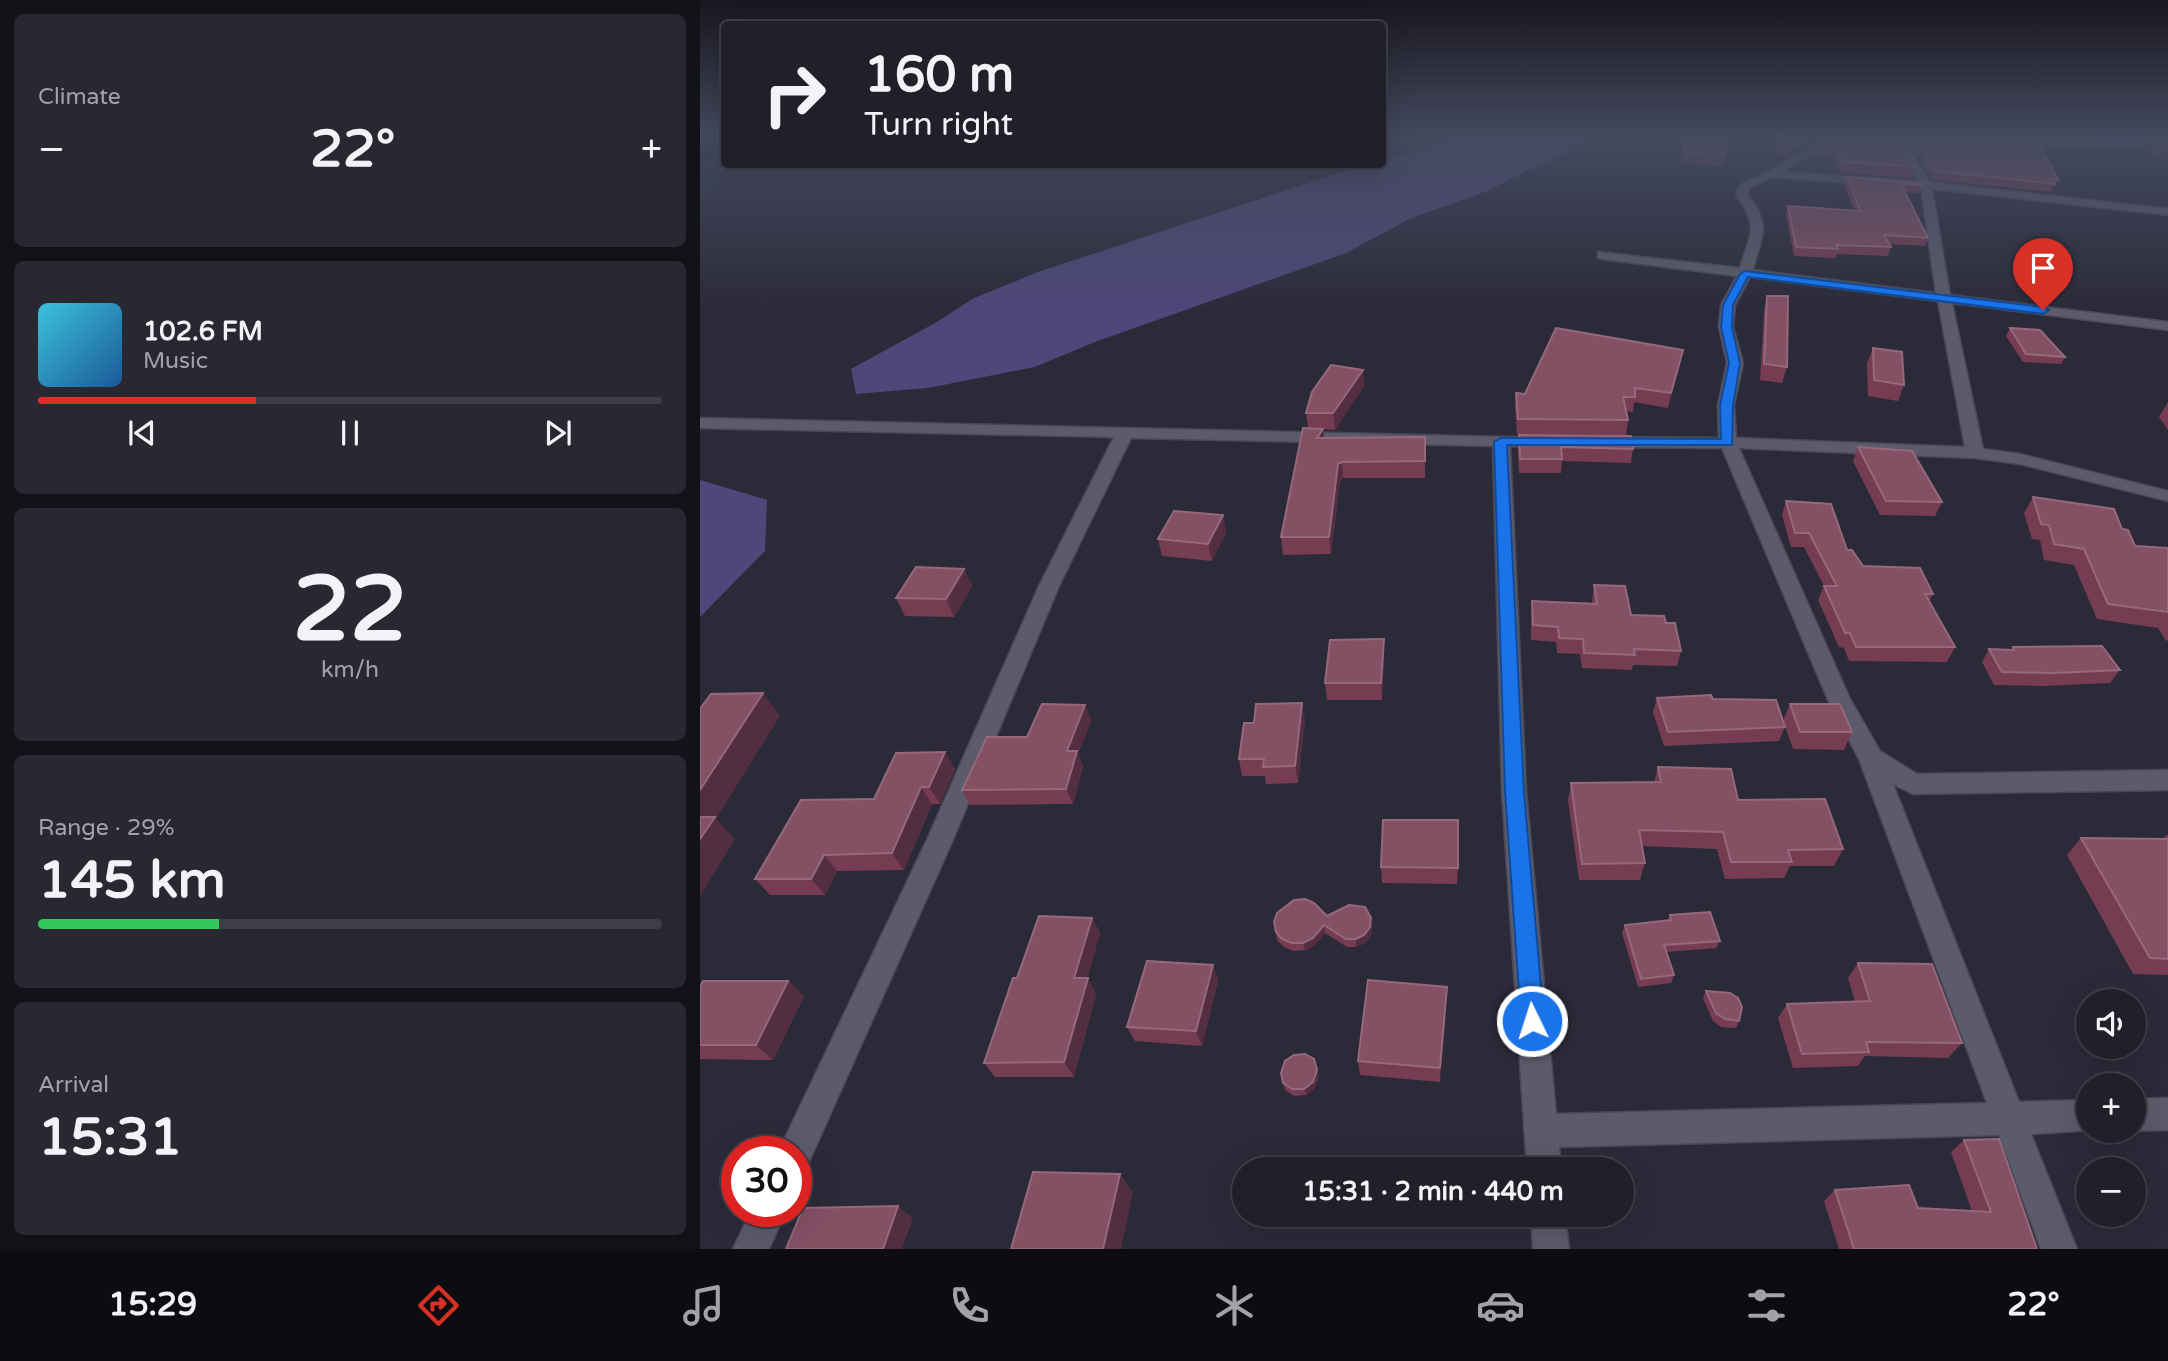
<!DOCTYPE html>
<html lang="en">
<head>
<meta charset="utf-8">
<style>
	body { margin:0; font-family:"Varela Round",sans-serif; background:#282833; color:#f1f3f6; height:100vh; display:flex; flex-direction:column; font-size:26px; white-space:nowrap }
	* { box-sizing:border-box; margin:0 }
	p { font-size:23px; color:#a2a3a9 }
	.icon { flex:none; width:38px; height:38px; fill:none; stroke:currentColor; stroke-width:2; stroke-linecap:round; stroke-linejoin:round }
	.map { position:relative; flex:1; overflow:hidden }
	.drawer { display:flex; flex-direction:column; gap:14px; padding:14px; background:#121218; width:700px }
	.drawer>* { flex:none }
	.guide { position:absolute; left:21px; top:21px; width:665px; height:147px; border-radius:7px; box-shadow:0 7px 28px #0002,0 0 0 2px #3d3e47; background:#20202b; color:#f1f3f6; overflow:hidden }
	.fabs { position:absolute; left:1376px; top:989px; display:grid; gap:14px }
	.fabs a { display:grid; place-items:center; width:70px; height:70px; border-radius:50%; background:#20202b; box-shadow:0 7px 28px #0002,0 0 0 2px #3d3e47; font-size:35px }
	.speed { position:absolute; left:21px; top:1136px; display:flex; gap:14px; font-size:35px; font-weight:700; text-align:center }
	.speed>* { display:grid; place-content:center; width:91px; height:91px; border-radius:50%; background:#20202b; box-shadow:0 7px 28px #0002,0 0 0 2px #3d3e47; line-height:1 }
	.speed .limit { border:10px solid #d22; background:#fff; color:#111 }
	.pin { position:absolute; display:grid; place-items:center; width:60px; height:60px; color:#fff; margin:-72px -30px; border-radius:50% 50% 50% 0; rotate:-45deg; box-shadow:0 0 7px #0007 }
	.pin .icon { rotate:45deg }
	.me { position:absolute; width:77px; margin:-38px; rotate:356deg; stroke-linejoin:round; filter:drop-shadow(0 0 5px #0008) }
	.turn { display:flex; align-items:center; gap:24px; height:147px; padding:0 28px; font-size:32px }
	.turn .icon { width:91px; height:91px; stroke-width:2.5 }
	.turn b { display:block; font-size:49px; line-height:60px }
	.big { font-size:52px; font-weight:700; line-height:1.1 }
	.drawer .widget { flex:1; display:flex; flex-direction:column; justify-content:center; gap:10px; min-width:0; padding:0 24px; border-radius:10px; background:#282833 }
	.drawer .dial { align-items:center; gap:0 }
	.dial b { font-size:91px; line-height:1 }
	.song { display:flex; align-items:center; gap:21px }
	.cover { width:84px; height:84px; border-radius:10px; background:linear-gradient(135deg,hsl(190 70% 55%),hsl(210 70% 35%)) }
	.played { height:7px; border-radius:4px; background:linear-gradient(90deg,#d93025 35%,#3d3e47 35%) }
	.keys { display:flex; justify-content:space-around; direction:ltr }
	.heat { display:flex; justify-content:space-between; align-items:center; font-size:38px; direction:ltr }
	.charge { height:10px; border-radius:5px; background:linear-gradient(90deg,#34c759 29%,#3d3e47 0) }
	.trip { position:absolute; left:532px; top:1157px; width:402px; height:70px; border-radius:35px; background:#20202b; box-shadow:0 7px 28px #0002,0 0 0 2px #3d3e47; font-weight:700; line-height:70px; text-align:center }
	.tabs { display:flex; height:112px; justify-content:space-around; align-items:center; background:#0d0d11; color:#a2a3a9 }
	.tabs .icon { width:49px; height:49px }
	.tabs .current { color:#d93025 }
	.tabs b { font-size:32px; color:#f1f3f6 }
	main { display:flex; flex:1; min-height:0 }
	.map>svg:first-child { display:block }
</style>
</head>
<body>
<main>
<section class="drawer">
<div class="widget"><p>Climate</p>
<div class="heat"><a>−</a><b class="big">22°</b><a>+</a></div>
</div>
<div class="widget">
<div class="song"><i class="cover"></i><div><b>102.6 FM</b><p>Music</p></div></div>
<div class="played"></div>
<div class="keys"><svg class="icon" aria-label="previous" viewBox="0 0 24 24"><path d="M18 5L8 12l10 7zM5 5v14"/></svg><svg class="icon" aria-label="pause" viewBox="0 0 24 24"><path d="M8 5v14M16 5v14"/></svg><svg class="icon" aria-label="next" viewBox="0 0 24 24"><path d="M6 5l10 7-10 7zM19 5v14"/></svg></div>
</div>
<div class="widget dial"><b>22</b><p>km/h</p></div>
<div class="widget"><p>Range · 29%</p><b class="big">145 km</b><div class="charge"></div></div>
<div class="widget"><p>Arrival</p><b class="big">15:31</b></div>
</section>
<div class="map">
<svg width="1468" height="1249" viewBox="0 0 1468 1249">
	<rect width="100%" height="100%" fill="#2b2a39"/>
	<g fill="#4e4779">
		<path d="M764,137H884L878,148L824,172L790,190L711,218L646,253L395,342L335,367L228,388L156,394L151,369L235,323L274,298L338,272L654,168L682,164L683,160Z"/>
		<path d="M0,480L67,500L65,551L0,617Z"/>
	</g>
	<path fill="#001c22" d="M2,137H24V153L0,162V139Z"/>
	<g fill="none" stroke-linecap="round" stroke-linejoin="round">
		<g stroke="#494754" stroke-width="3">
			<g id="minor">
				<path d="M1123,138H1140L1145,141L1140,144H1125L1084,172L1218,181L1199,146L1176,145L1171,142L1176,139L1242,141L1246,142V146H1209L1230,182L1468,209V215L1232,189L1250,295L1468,322V330L1252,303L1283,449L1320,454L1468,491V501L1320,464L1275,458L1039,448L1150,699L1180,751L1217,774L1468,770V790L1213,794L1193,784L1319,1102L1388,1100V1130H1392L1331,1134L1377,1249H1341L1299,1135L859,1147L861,1169H827L802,791L793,446L431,438L359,586L252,842L108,1164L96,1168V1152H80L84,1140L226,842L339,586L414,437L0,428V418L851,438L853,442L845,447L810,446L826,791L856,1114L1287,1103L1159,759L1128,700L1022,448L905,447L897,442L905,437L1019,438L1018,405L1027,363L1019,327L1021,305L1037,276L902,259L898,258V252L1040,268C1050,232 1060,228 1036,195L1040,185L1076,168ZM1072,177L1221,188L1236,293L1053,270C1062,233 1072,227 1048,195L1050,187ZM1050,277L1238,301L1265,447L1036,438L1034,405L1043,363L1033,327L1035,305Z"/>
				<path d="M1468,140V146L1313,147L1308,144L1313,141Z"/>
				<path d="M1468,1098V1130L1433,1131L1431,1130L1433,1099Z"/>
				<path d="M51,1211H86L69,1249H33Z"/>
				<path d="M831,1214H865L869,1249H833Z"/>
			</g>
		</g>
		<use href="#minor" fill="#5c5b6c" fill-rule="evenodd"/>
	</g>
	<g fill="#763d52">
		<path d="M1032,137L1022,166L980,162L982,152Z"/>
		<path d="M1069,137H1108L1106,145L1090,155H1080Z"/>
		<path d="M1127,137L1217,167L1213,178L1140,173L1133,156H1112L1115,145Z"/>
		<path d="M1188,137H1466L1262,139Z"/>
		<path d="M1468,140V161L1445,149L1449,141Z"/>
		<path d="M1216,141L1358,180L1354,188H1353L1351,192L1232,180L1214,149Z"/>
		<path d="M1147,177L1222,185L1219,193L1205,192L1228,238L1225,246L1189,244L1191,247L1188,256L1137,254L1135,258L1094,256L1086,214L1088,206L1155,211L1144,185Z"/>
		<path d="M1067,296L1087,367L1082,383L1060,380L1064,311Z"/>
		<path d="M1310,328L1365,357L1361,364L1323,362L1306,336Z"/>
		<path d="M1173,348L1204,385L1198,401L1168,396L1167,363Z"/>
		<path d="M983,350L968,408L934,402L933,412L926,411L928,420L926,435L817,434L815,407L816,393L825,394Z"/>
		<path d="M663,370L664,386L635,430L623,429L624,438L725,437V478H643L640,481L631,554L583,555L581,537L608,428L606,413Z"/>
		<path d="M1468,402V430L1459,417Z"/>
		<path d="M819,435L933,449L931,463L862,461L861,473H819L818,449Z"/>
		<path d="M1158,447L1242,502L1235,516L1180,515L1153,461Z"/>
		<path d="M1333,497L1422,529L1435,546L1468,548V640L1466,641L1458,628L1397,619L1374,565L1344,560L1340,540L1332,539L1324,513Z"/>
		<path d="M1086,501L1147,550L1163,566L1233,594L1229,601L1255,647L1247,662L1149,661L1144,648L1139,647L1118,600L1124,586L1104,547H1091L1082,515Z"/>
		<path d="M523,515L526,532L512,561L462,556L458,539Z"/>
		<path d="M264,569L272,586L254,617L205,616L196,598Z"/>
		<path d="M894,585L931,615L966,623L981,651L977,666L933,665L932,670L882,668L880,654L857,653L856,642L831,640V616L832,601L892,603Z"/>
		<path d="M684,639V657L682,700H627L625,683Z"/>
		<path d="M1313,647L1420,670L1410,683L1344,686L1294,685L1282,662L1289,649L1311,650Z"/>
		<path d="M957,698L1013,699L1085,727L1079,741L964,746L953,712Z"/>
		<path d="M1090,704L1152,732L1144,750L1093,749L1083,721Z"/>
		<path d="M385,705L391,720L378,754L383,766L373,804L270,805L262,790L327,737Z"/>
		<path d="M605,720L598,783L566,784L565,776H542L539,759L554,723Z"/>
		<path d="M245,752L255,769L240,804H232L204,870L137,871L125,895H70L55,879Z"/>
		<path d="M958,767L1038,800L1143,849L1134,866H1090L1084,878L1025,879L1017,849L942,846L945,863L940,880H879L868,800L871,783H954Z"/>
		<path d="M1468,834V975L1433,974L1367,855L1381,838L1462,839Z"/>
		<path d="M681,867L758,868L757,884L682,883Z"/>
		<path d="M970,915L1020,941L1016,948L967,952L974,975L971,983L938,987L922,933L925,925L968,920Z"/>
		<path d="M627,916L672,926L671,935L665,943L656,947H647L625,933L614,946L605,950L593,951L584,947L577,940L574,922Z"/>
		<path d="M392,918L400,933L387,978L396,994L374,1077H295L284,1063L317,978Z"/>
		<path d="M1158,963L1262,1043L1248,1058L1165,1056L1158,1066L1093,1068L1078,1018L1087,1004L1155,1002L1148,978Z"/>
		<path d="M513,965L518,981L502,1046L435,1041L427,1027Z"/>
		<path d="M88,981L104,996L73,1060L0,1059V987Z"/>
		<path d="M747,987L740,1082L660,1075L658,1061Z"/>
		<path d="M1006,991L1039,1021L1036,1028L1021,1027L1013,1021L1003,998Z"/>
		<path d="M581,1073L619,1077L614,1089L606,1095L594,1096L585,1090Z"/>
		<path d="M1264,1140L1337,1249H1139L1124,1201L1135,1190L1218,1208L1272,1211L1251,1152Z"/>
	</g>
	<g fill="#532d40">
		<path d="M1031,137H1032L1022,166L1024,157Z"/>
		<path d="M1108,137L1106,145L1090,155L1092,148Z"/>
		<path d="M983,350L980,364L968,408L971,393Z"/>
		<path d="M663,370L664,386L635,430L633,413Z"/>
		<path d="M623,429L625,445L617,438Z"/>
		<path d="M642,462L643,478L640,481L631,554L629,537L638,464Z"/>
		<path d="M523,515L526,532L512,561L508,544Z"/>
		<path d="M264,569L272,586L254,617L246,599Z"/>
		<path d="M684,639V657L682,700L681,683Z"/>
		<path d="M63,693L80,716L16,819L35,839L0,896V790Z"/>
		<path d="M602,703L605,720L598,783L595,766Z"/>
		<path d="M385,705L391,720L378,754L383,766L373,804L366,789L367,751Z"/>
		<path d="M245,752L255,769L240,804L229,787Z"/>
		<path d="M221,787L232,804L204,870L192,853Z"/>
		<path d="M124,855L137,871L125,895L111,879Z"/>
		<path d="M392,918L400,933L383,994L374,978Z"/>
		<path d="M671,918V935L665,943L656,947V939Z"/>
		<path d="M624,925L625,933L614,946L605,950L603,943Z"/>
		<path d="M513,965L518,981L502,1046L496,1031Z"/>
		<path d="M388,978L396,994L374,1077L364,1062Z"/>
		<path d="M88,981L104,996L73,1060L56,1045Z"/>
		<path d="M747,987L746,1002L740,1082V1068Z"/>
		<path d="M617,1070L619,1077L614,1089L606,1095L604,1089Z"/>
		<path d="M420,1174L433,1192L421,1249H403Z"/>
		<path d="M198,1206L213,1218L202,1249H183Z"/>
	</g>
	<g fill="#835064" stroke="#95697b" stroke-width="2">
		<path d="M986,137H1031L1024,157L982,152Z"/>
		<path d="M1076,137H1107L1092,148L1082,147Z"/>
		<path d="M1127,137L1201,138L1217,167L1143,162L1135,146L1115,145Z"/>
		<path d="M1468,140V151L1449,141Z"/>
		<path d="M1216,141H1338L1358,180L1352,179L1355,184L1234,171Z"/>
		<path d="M1147,177L1221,183L1222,185L1201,184L1228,238L1184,235L1191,247L1136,245L1138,249L1096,247L1088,206L1160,211Z"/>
		<path d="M1067,296H1088L1087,367L1064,364Z"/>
		<path d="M856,328L983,350L971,393L935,388V397H923L928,420L818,419L816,393L825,394Z"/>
		<path d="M1310,328L1340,330L1365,357L1326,354Z"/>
		<path d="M1173,348L1202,352L1204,385L1174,380Z"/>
		<path d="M631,365L663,370L633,413H606L612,392Z"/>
		<path d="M603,428L623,429L617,438L725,437V461L642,462L638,464L629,537H581Z"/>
		<path d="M819,435L931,436L933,449L861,447L862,459H820Z"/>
		<path d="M1158,447L1212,451L1242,502L1186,501Z"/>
		<path d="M1333,497L1414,509L1422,529L1428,530L1435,546L1468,548V612L1408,604L1384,549L1354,544L1349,525L1341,524Z"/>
		<path d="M1086,501L1131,504L1147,550H1152L1163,566L1220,568L1233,594H1225L1255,647H1156L1150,633H1145L1124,586H1137L1109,533H1095Z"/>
		<path d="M474,511L523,515L508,544L458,539Z"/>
		<path d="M216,567L264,569L246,599L196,598Z"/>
		<path d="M894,585L925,586L931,615L964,616L966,623H975L981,651L934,649L935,655L884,653L883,639L859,638L858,627L833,625L832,601L897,604Z"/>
		<path d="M684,639L681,683H625L630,640Z"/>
		<path d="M1402,646L1420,670L1353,673L1302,672L1289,649L1314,650L1313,647Z"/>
		<path d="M63,693L0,790V709L11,694Z"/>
		<path d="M1011,695L1013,699L1076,700L1085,727L968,732L957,698Z"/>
		<path d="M602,703L595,766L563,767L564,759H539L544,723H554L556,704Z"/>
		<path d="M342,704L385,705L367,751H377L366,789L262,790L287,737H327Z"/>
		<path d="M1090,704H1140L1152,732H1100Z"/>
		<path d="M245,752L229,787H221L192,853L124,855L111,879H55L101,800L174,799L196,753Z"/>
		<path d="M958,767L1031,769L1038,800L1125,799L1143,849L1088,850L1092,862H1031L1023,832L939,830L945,863L882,864L871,783L961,782Z"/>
		<path d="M0,817H15L0,839Z"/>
		<path d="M683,820H758V868L681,867Z"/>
		<path d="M1381,838L1468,839V959L1450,958Z"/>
		<path d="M605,899L614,903L627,916L649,905L665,907L671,918L670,927L664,935L656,939H646L624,925L613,938L603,943H592L582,939L576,932L574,922L577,913L594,900Z"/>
		<path d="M1010,912L1020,941L964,945L974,975L941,979L925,925L971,920L970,915Z"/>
		<path d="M339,916L392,918L374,978H388L364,1062L284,1063L313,978H317Z"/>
		<path d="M447,961L513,965L496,1031L427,1027Z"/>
		<path d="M1158,963L1232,964L1262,1043L1166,1042L1169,1052L1102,1054L1087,1004L1170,1001Z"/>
		<path d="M668,980L747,987L740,1068L658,1061Z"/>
		<path d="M3,981H88L56,1045H0V987Z"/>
		<path d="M1006,991L1030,993L1038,998L1042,1007L1039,1021L1025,1019L1016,1013Z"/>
		<path d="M605,1054L614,1059L617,1070L613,1082L604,1089H592L583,1083L581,1073L585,1061L594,1055Z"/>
		<path d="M1299,1139L1337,1249H1154L1135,1190L1209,1185L1218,1208L1291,1212L1264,1140Z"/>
		<path d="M333,1172L420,1174L403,1249H311Z"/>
		<path d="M198,1206L183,1249H86L103,1208Z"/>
	</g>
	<linearGradient id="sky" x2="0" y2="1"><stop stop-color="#18171f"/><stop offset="0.44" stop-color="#444a5f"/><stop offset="1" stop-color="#444a5f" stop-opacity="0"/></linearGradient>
	<rect width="1468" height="312" fill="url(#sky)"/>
	<path fill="#1a73e8" stroke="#114b97" stroke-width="2" d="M1045,271L1343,307L1349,310L1343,314L1048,277L1033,305L1032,327L1040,363L1033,405L1032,445H807L824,792L844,1021L841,1029L832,1032L824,1029L821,1021L805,792L794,442L801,438L1021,439L1020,405L1029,363L1021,327L1023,305L1040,274Z"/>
</svg>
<div class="fabs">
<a><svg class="icon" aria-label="sound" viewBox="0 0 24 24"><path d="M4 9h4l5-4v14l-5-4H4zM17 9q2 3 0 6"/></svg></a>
<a>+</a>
<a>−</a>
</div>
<div class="speed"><div class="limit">30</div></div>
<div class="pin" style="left:1343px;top:310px;background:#d93025"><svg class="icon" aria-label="arrive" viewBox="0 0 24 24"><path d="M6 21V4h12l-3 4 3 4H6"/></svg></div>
<svg class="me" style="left:832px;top:1021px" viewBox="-20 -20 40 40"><circle r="17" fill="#1a73e8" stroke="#fff" stroke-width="3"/><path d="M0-11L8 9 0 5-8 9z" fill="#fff"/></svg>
<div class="trip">15:31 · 2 min · 440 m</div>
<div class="guide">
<div class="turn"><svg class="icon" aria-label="right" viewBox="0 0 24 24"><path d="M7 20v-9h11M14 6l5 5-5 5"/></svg><div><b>160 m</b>Turn right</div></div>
</div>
</div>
</main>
<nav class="tabs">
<b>15:29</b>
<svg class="icon current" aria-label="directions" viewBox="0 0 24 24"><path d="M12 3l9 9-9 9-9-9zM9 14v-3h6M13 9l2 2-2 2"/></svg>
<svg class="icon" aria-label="music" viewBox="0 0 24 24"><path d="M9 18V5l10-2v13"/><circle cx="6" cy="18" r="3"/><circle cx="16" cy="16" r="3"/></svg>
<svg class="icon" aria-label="phone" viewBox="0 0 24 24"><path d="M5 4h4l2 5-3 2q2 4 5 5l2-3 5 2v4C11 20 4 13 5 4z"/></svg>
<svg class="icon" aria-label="climate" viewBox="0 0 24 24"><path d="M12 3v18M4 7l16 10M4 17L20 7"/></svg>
<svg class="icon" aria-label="car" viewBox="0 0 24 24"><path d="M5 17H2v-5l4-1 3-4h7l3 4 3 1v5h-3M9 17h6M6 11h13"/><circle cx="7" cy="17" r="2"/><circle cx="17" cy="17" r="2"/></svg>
<svg class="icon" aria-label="filters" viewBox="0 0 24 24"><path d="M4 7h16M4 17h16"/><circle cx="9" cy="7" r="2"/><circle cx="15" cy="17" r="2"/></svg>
<b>22°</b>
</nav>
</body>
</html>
